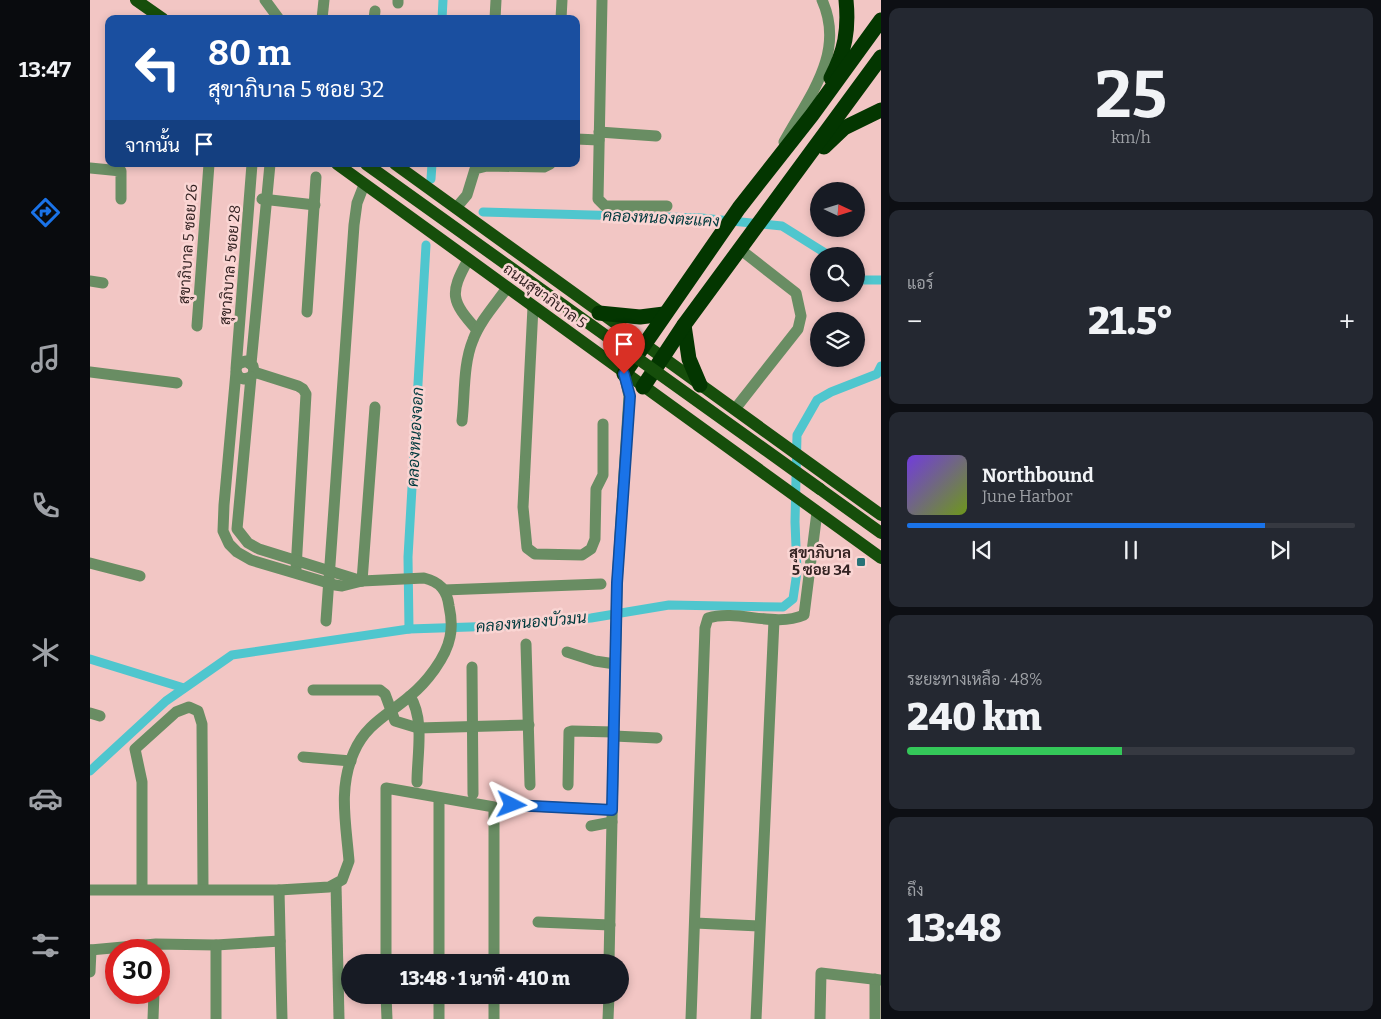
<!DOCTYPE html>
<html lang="th">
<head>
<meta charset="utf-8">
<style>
	body { margin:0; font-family:Bitter,Sarabun,serif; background:#242831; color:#f1f3f6; height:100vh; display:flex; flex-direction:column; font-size:19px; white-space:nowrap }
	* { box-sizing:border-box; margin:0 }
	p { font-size:16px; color:#9ea1a6 }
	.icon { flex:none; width:28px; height:28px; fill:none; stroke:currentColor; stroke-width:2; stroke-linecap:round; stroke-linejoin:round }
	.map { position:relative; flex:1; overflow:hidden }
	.sheet { display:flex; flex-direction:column; gap:8px; padding:8px; background:#0d0f14; width:500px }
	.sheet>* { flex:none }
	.hud { position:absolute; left:15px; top:15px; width:475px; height:152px; border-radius:10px; box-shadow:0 2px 8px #0003; background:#1a4fa0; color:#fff; overflow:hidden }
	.needle { width:32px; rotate:94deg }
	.tools { position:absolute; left:720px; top:182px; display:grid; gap:10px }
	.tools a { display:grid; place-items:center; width:55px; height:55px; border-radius:50%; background:#171b24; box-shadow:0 2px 8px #0003; font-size:25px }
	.speed { position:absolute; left:15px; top:939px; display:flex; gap:10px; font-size:25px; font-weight:700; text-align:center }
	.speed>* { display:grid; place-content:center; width:65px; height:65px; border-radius:50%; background:#171b24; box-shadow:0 2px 8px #0003; line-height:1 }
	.speed .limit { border:8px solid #d22; background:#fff; color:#111 }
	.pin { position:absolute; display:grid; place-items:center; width:42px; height:42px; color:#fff; margin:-51px -21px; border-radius:50% 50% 50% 0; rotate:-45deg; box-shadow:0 0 5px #0007 }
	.pin .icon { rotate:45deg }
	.me { position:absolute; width:55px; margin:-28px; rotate:93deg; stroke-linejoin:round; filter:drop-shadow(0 0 4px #0008) }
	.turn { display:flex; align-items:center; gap:18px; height:105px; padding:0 20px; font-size:22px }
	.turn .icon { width:65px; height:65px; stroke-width:2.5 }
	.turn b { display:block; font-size:35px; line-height:42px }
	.then { display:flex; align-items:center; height:48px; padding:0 20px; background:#0003; gap:10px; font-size:19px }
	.big { font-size:38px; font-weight:800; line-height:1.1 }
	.sheet .card { flex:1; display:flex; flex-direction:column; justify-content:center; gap:8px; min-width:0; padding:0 18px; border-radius:10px; background:#242831 }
	.sheet .dial { align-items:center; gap:0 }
	.dial b { font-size:65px; line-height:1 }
	.song { display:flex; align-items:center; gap:15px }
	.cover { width:60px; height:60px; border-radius:8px; background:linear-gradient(135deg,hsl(260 70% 55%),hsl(80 70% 35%)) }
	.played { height:5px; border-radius:2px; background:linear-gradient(90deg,#1a73e8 80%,#363941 80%) }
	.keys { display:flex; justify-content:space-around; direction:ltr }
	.heat { display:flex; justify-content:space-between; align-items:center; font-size:28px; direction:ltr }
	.charge { height:8px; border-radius:4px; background:linear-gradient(90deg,#34c759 48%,#363941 0) }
	.trip { position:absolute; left:251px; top:954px; width:288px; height:50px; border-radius:25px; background:#171b24; box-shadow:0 2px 8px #0003; font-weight:800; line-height:50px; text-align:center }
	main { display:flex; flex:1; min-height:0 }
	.tab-bar { display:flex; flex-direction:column; width:90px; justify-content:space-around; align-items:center; background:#090b0e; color:#9ea1a6 }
	.tab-bar .icon { width:35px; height:35px }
	.tab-bar .current { color:#1a73e8 }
	.tab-bar b { font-size:22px; color:#f1f3f6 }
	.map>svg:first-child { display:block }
</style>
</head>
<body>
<main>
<nav class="tab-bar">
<b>13:47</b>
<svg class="icon current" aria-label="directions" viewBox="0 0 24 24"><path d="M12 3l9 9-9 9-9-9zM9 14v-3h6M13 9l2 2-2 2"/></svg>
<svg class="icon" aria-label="music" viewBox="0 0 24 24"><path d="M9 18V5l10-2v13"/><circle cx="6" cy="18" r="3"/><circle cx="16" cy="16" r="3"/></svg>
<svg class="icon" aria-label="phone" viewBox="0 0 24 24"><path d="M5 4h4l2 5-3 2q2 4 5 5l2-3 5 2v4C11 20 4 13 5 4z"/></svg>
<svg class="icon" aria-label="climate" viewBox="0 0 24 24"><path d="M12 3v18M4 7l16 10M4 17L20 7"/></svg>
<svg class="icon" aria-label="car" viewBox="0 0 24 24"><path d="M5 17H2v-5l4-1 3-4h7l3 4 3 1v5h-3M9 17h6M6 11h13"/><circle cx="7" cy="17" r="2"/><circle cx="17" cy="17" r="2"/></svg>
<svg class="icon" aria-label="filters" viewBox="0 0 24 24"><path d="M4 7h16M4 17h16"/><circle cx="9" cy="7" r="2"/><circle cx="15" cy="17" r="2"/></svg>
</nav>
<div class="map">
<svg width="791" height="1019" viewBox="0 0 791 1019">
	<rect width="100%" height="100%" fill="#f2c6c4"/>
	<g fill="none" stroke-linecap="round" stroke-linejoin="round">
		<g stroke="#4fc6ce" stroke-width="9">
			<path d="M352,19L353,0"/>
			<path d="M341,179L342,164"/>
			<path d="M393,212L611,218L692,226L740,256"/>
			<path d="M766,275L774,280H791"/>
			<path d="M319,629L318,557L336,245"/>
			<path d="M0,659L94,688"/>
			<path d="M0,771L76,701L142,655L319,629L410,626L501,618L579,605L693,607L703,599L707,572L705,522L707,435L727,400L741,392L787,374L791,366"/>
		</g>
		<g stroke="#698d63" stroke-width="11">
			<path d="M175,0L189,19"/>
			<path d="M512,0L508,199L515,206H577"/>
			<path d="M308,3V0"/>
			<path d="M232,19L234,0"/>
			<path d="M284,19L285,11"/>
			<path d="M405,19L406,0"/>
			<path d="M471,19L472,0"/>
			<path d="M509,132L566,136"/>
			<path d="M486,139L509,140"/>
			<path d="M694,142C719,96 756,53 732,0"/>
			<path d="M0,168L31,171V199"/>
			<path d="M172,199L225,205"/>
			<path d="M366,208L377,195L385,169L397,166L454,167L460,164"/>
			<path d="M378,260C359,294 361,301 387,330"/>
			<path d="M0,281L13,283"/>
			<path d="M443,307L433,507L437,548L445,554L492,555L501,549L505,539L506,489L513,475V424"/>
			<path d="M217,312L226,177"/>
			<path d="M107,326L119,164"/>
			<path d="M161,364L180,164"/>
			<path d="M146,369L148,364L156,361L163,366L164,372L161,377L154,379C148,378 146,374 146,369L162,164"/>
			<path d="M0,372L87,383"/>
			<path d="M164,372L208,386L213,389L216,394L206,569"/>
			<path d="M161,377L147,529L158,543L169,549L272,581"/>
			<path d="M645,409L708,329L711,316L706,293L651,250"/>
			<path d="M372,421C375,395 373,364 383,340C390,321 405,305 417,288"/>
			<path d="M0,563L50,576"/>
			<path d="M272,581L285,407"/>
			<path d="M354,590L511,584"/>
			<path d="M236,621L264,225L267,203L274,185"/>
			<path d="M436,644L440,785"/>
			<path d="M477,652L505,661L525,664"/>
			<path d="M382,667L383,794"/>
			<path d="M223,690H290L295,694L305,721L328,728L439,725"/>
			<path d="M320,696C335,720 327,755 327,782"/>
			<path d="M0,713L10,716"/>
			<path d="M524,736L567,738"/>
			<path d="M213,757L261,761"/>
			<path d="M478,785L479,732L482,731L524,732"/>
			<path d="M349,798V962"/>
			<path d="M422,805L522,810"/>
			<path d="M501,826L522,822"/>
			<path d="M246,884L249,1019"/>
			<path d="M52,889V782L45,749L86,712L99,707L108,711L112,724L113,888"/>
			<path d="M0,890H189L239,887L252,880L259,861C256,823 248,788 264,752C276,724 298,715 320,696C336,683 356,658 360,637C362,628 361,615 359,606C357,590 350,582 334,578L272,581L252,586L245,585L161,560L147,552L139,544L133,531L134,505L146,372"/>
			<path d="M189,890L192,1019"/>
			<path d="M448,922L520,925"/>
			<path d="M605,923L669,926"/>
			<path d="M0,950L66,944L126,945L190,941"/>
			<path d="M296,962V788L404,807V962"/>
			<path d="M519,962L527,583L539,396L534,374"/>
			<path d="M0,972L1,950"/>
			<path d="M785,979V1019"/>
			<path d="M296,995L297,1019"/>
			<path d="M349,995V1019"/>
			<path d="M404,995V1019"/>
			<path d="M63,1019L64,992"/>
			<path d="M126,1019V945"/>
			<path d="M518,1019L519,995"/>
			<path d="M601,1019L615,628L618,618C648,609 684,628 714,615L727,512"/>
			<path d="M666,1019L684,620"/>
			<path d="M730,1019L731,973L791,980"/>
		</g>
		<g stroke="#164e0b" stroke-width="12">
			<path d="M46,0L73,19"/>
			<path d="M247,164L791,558"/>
			<path d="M305,164L791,515"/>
			<path d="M730,489L791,533"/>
		</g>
		<g stroke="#033600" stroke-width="15">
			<path d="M741,78C755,51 759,30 756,0"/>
			<path d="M734,147L754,128L791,110"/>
			<path d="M509,313L550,317L574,314"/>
			<path d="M594,325L599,359L610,385"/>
			<path d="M534,374L649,208L722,115L791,20"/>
			<path d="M553,387L594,325L791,57"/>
		</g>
		<path stroke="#164e0b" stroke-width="12" d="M276,164L730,489"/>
	</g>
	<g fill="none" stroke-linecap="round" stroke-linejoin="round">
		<g stroke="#114b97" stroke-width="12">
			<path id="route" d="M422,805L522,810L527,583L540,396L534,374"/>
		</g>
		<use href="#route" stroke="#1a73e8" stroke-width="9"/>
	</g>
	<rect fill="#287277" stroke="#fad5d3" stroke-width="2" x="766" y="557" width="10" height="10" rx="2.5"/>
	<g text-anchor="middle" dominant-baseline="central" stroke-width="5" stroke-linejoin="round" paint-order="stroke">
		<g font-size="15" fill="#322" stroke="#fad5d3">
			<text transform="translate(98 244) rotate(-86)">สุขาภิบาล 5 ซอย 26</text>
			<text transform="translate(140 265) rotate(-85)">สุขาภิบาล 5 ซอย 28</text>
			<text transform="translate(455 296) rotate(36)">ถนนสุขาภิบาล 5</text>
		</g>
		<g font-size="15" font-weight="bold" fill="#322" stroke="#fad5d3" text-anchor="end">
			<text x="761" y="553">สุขาภิบาล<tspan x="761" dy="17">5 ซอย 34</tspan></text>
		</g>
		<g font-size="16" font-style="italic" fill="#003a3e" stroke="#fad5d3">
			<text transform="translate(571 218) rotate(3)">คลองหนองตะแคง</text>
			<text transform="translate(325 437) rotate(-87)">คลองหนองจอก</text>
			<text transform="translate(441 622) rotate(-5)">คลองหนองบัวมน</text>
		</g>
	</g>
</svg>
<div class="tools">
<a><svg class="needle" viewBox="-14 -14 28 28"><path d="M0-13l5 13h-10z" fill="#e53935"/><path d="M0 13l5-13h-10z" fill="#9ea1a6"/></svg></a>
<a><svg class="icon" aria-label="search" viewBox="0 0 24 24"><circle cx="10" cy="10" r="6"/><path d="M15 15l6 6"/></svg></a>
<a><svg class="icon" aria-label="layers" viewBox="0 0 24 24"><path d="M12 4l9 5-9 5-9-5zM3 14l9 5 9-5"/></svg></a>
</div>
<div class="speed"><div class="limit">30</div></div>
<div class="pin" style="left:534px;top:374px;background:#d93025"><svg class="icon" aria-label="arrive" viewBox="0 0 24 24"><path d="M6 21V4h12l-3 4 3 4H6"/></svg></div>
<svg class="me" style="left:422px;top:805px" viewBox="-20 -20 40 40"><path d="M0-17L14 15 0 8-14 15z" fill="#1a73e8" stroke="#fff" stroke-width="4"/></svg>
<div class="trip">13:48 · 1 นาที · 410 m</div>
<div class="hud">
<div class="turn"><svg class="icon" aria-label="left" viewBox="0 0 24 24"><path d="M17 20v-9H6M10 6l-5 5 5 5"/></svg><div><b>80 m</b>สุขาภิบาล 5 ซอย 32</div></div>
<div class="then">จากนั้น<svg class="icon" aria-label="arrive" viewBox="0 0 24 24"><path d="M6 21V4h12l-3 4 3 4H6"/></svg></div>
</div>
</div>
<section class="sheet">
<div class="card dial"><b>25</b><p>km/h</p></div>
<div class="card"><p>แอร์</p>
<div class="heat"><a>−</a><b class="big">21.5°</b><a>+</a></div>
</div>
<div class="card">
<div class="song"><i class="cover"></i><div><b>Northbound</b><p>June Harbor</p></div></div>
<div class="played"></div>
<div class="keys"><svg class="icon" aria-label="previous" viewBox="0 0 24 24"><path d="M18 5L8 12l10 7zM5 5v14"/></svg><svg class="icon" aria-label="pause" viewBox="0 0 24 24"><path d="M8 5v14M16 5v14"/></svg><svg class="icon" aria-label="next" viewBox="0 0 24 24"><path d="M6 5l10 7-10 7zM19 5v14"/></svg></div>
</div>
<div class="card"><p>ระยะทางเหลือ · 48%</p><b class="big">240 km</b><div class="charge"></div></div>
<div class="card"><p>ถึง</p><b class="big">13:48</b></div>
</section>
</main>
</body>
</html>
